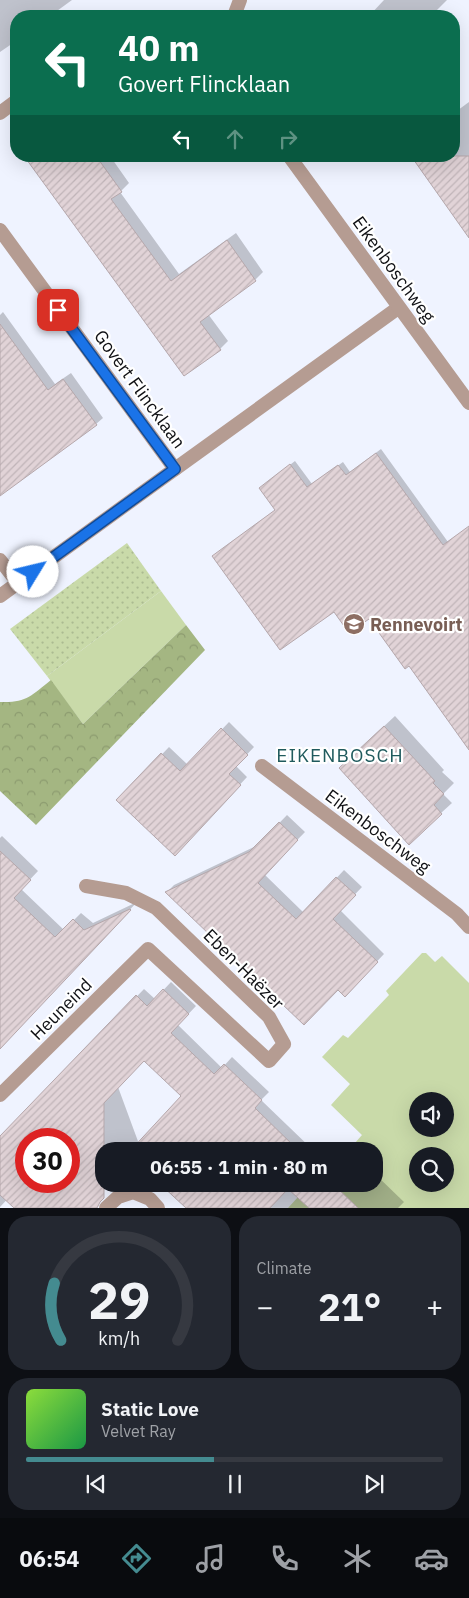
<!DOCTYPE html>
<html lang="en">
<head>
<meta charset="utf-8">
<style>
	body { margin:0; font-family:"IBM Plex Sans",sans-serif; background:#242831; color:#f1f3f6; height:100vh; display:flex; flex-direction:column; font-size:19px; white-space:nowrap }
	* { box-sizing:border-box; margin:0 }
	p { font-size:16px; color:#9ea1a6 }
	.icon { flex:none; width:28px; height:28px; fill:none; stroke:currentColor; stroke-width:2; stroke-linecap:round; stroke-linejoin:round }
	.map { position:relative; height:1208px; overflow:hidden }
	.side { display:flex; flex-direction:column; gap:8px; padding:8px; background:#0d0f14; flex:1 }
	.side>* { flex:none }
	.top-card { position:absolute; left:10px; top:10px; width:450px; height:152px; border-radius:20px; box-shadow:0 5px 20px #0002; background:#0b6e4f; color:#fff; overflow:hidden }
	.buttons { position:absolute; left:409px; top:1092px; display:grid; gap:10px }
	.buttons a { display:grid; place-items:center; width:45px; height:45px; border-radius:50%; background:#171b24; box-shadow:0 5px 20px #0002; font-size:25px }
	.speed { position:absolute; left:15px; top:1128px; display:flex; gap:10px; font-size:25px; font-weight:700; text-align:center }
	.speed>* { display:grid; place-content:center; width:65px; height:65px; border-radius:50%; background:#171b24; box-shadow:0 5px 20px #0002; line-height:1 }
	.speed .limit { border:8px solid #d22; background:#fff; color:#111 }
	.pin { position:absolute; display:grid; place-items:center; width:42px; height:42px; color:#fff; margin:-21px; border-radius:10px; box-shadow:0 2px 8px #0006 }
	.me { position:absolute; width:55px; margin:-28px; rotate:54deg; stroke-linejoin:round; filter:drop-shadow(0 0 4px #0008) }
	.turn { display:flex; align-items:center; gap:18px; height:105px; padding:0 25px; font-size:22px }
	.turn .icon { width:65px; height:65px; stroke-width:2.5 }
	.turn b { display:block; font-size:35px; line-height:42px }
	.lanes { display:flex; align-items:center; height:48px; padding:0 25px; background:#0003; justify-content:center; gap:25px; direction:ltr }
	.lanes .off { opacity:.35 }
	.big { font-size:38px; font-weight:700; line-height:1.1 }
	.side .widget { flex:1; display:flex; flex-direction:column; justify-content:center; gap:8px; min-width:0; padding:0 18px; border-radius:20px; background:#242831 }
	.side .dial { align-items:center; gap:0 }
	.dial svg { height:130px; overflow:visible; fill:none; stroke:#363941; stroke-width:7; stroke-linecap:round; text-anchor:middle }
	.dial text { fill:#f1f3f6; stroke:none }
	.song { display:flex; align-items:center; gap:15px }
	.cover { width:60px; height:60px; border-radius:8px; background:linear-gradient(135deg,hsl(90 70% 55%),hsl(140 70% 35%)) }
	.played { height:5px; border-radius:2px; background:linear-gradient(90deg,#448b90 45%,#363941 45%) }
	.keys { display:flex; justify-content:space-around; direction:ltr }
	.heat { display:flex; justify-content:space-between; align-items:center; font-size:28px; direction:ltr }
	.side .tiles { flex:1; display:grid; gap:8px; grid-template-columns:1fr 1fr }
	.widget:last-child { grid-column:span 2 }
	.trip { position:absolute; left:95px; top:1142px; width:288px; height:50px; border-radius:20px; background:#171b24; box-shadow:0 5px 20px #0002; font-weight:700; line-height:50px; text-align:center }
	.tabs { display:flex; height:80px; justify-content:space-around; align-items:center; background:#090b0e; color:#9ea1a6 }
	.tabs .icon { width:35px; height:35px }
	.tabs .active { color:#448b90 }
	.tabs b { font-size:22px; color:#f1f3f6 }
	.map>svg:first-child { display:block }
</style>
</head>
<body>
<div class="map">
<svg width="469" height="1208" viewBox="0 0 469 1208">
	<defs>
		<pattern id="forest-crowns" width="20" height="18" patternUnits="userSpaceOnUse" patternTransform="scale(1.25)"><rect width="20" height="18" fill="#a4b682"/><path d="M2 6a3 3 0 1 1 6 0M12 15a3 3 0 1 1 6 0" fill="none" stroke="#8c9b6f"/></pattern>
		<pattern id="park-dots" width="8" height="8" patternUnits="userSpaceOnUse" patternTransform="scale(1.25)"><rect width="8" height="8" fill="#c9daa9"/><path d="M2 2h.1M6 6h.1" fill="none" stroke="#abba91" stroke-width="1.8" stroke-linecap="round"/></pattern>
		<pattern id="building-hatch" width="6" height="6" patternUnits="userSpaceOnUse" patternTransform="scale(1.25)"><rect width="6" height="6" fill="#e1d3d7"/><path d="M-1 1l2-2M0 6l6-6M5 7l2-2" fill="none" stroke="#c0b4b8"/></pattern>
	</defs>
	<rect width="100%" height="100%" fill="#eff3ff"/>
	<g fill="#c9daa9" fill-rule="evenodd">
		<path d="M161,591L186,625L83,724L47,676Z"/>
		<path d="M422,953H426L435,962L442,956L469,983V1208H288L310,1184H374V1151H348L362,1135L331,1105L350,1084L322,1057L343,1035L348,1038L389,995L386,991ZM418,1101H445V1129H418ZM418,1156H445V1184H418Z"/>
	</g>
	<path fill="url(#forest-crowns)" d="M186,625L205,650L36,825L0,791V702C26,703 31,696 51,680L83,724Z"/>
	<path fill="url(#park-dots)" d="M127,543L161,591L47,676L10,629Z"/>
	<g fill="#0003" fill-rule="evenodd">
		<path d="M0,0H72L50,16H16V41L0,52Z"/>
		<path d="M384,0H447L431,16H369Z"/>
		<path d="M469,102V236L454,156V113Z"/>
		<path d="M26,156H110L129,183L120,192L179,274L236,233L263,272L255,280L208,314L228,341L220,349Z"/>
		<path d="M3,312L55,384L71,373L103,418L96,424L0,494V315Z"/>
		<path d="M381,449L448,542L469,528V718L409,665L276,510L265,484L295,461L312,484L343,462L350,472Z"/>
		<path d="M395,716L444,770L442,772L454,783L443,794L452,803L441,813L351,757Z"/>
		<path d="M229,722L254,747L236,766L247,777L182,847L118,800L169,747L188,765Z"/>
		<path d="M287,815L305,832L264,874L304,913L344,870L362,887L340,910L384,954L345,995L338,988L167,892L174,885L258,845Z"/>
		<path d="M2,836L38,871L21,889L64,930L81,913L93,923L137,902L11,1036L0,1040V838Z"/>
		<path d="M171,982L196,1006L178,1025L222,1068L232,1057L269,1092L261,1100L314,1151H104V1184H107L84,1208H34L16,1190L0,1207V1138L144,989L155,999ZM144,1059L183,1096L139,1144L118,1087ZM26,1139H69V1181H26Z"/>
		<path d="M374,1173L404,1202L398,1208H265L250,1194L236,1208H187L162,1184H374Z"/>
	</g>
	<g fill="url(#building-hatch)" stroke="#b5a7ab" fill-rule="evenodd">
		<path d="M24,156H96L122,192L111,199L171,281L227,240L256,281L200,322L221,350L184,376Z"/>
		<path d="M411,156H469V238Z"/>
		<path d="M0,324L48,390L63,379L97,425L0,496Z"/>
		<path d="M376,453L443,545L469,526V750L409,666L405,669L369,619L349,633L334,612L280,650L212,556L275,510L259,488L290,464L307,487L338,465L346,475Z"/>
		<path d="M384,726L435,781L433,783L444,794L434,805L442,814L409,845L339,768Z"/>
		<path d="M221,728L248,755L229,774L241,785L175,856L116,800L161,753L180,771Z"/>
		<path d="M279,822L298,840L258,883L296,919L336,877L356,895L333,919L378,962L345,997L338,990L304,1025L165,892L249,852Z"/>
		<path d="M0,851L31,880L14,898L55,937L73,919L84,930L130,909L131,910L0,1049Z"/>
		<path d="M163,989L189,1014L171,1033L214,1074L224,1064L262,1100L255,1108L299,1151H130L181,1096L144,1061L104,1103V1198L100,1202L97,1208H14L0,1195V1136L136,995L147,1006ZM26,1139H69V1181H26Z"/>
		<path d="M160,1184H333L358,1208H309L288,1189L270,1208H186Z"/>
	</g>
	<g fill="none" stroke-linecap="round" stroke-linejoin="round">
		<g stroke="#b59c92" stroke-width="14">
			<path d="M0,560L18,583"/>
			<path d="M106,1208L118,1197L133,1192L150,1199L158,1208"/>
		</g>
		<g stroke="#b59c92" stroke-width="14">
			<path d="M0,113L16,101"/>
			<path d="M0,230L175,469L398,308"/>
			<path d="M0,596L175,469"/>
			<path d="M262,766L457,914L469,927"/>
			<path d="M0,1095L148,949L269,1061L284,1044L269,1017L156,908L126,893L86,886"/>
		</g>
		<g stroke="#b59c92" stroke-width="14">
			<path d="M234,16L240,0"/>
			<path d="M289,156L469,403"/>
		</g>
	</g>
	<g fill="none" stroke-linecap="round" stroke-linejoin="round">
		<g stroke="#114b97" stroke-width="12">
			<path id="route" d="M33,572L175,469L58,310"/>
		</g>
		<use href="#route" stroke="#1a73e8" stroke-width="9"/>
	</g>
	<defs>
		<g id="school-disc" transform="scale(1.125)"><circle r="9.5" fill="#8d6e63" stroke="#fff"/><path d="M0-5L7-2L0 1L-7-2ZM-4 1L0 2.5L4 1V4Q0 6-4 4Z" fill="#fff"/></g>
	</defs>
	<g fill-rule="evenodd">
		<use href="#school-disc" x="354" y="624"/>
	</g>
	<g text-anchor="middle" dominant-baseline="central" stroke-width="4.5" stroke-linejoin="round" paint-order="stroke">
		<g font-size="18" fill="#0f1014" stroke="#fff">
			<text transform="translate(394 269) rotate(54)">Eikenboschweg</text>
			<text transform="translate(140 389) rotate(54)">Govert Flincklaan</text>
			<text transform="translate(378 831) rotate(37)">Eikenboschweg</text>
			<text transform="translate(244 969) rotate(45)">Eben-Haëzer</text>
			<text transform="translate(61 1009) rotate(-45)">Heuneind</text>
		</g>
		<g font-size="18" font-weight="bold" fill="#785e54" stroke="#fff" text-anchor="start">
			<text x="370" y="624">Rennevoirt</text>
		</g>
		<g font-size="19" letter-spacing="1" fill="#1f5a5d" stroke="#fff">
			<text x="340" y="755">EIKENBOSCH</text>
		</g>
	</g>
</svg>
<div class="buttons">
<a><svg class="icon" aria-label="sound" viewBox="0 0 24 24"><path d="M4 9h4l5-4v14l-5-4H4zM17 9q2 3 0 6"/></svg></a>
<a><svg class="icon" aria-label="search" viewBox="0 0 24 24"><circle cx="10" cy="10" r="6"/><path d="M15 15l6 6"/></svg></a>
</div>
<div class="speed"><div class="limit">30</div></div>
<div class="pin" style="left:58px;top:310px;background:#d93025"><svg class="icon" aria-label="arrive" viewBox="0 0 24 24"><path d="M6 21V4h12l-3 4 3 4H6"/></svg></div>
<svg class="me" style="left:33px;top:572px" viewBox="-20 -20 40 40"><circle r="19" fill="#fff"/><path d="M0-13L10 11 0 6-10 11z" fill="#1a73e8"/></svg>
<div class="trip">06:55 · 1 min · 80 m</div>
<div class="top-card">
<div class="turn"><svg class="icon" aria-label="left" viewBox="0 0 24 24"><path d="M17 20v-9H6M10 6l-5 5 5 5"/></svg><div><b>40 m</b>Govert Flincklaan</div></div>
<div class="lanes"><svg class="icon" aria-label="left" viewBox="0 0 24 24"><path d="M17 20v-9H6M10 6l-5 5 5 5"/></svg><svg class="icon off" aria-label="ahead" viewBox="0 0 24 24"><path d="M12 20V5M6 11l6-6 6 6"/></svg><svg class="icon off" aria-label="right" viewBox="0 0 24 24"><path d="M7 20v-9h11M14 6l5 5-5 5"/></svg></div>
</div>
</div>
<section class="side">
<div class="tiles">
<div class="widget dial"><svg viewBox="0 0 100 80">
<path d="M14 69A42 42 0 1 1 86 69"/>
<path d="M14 69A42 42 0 0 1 10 34" stroke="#448b90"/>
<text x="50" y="56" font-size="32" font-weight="700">29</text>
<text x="50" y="72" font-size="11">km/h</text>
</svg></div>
<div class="widget"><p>Climate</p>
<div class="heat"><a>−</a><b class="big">21°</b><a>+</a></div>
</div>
<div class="widget">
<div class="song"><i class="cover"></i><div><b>Static Love</b><p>Velvet Ray</p></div></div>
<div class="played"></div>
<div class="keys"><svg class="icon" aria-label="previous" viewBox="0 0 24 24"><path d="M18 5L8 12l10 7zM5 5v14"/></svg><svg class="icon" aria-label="pause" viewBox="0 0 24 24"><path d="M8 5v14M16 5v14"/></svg><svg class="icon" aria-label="next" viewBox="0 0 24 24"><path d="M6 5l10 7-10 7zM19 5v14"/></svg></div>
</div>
</div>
</section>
<nav class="tabs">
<b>06:54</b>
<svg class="icon active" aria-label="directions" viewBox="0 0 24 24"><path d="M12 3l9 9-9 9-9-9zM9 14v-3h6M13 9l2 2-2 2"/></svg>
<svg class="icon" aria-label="music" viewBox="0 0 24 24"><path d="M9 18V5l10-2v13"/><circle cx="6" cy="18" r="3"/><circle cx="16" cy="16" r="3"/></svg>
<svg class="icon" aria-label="phone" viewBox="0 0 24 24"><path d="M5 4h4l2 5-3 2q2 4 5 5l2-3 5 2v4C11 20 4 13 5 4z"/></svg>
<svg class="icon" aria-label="climate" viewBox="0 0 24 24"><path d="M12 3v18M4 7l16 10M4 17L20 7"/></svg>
<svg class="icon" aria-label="car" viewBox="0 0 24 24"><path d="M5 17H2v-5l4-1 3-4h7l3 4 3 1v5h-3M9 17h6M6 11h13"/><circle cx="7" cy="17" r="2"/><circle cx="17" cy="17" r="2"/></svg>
</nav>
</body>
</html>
